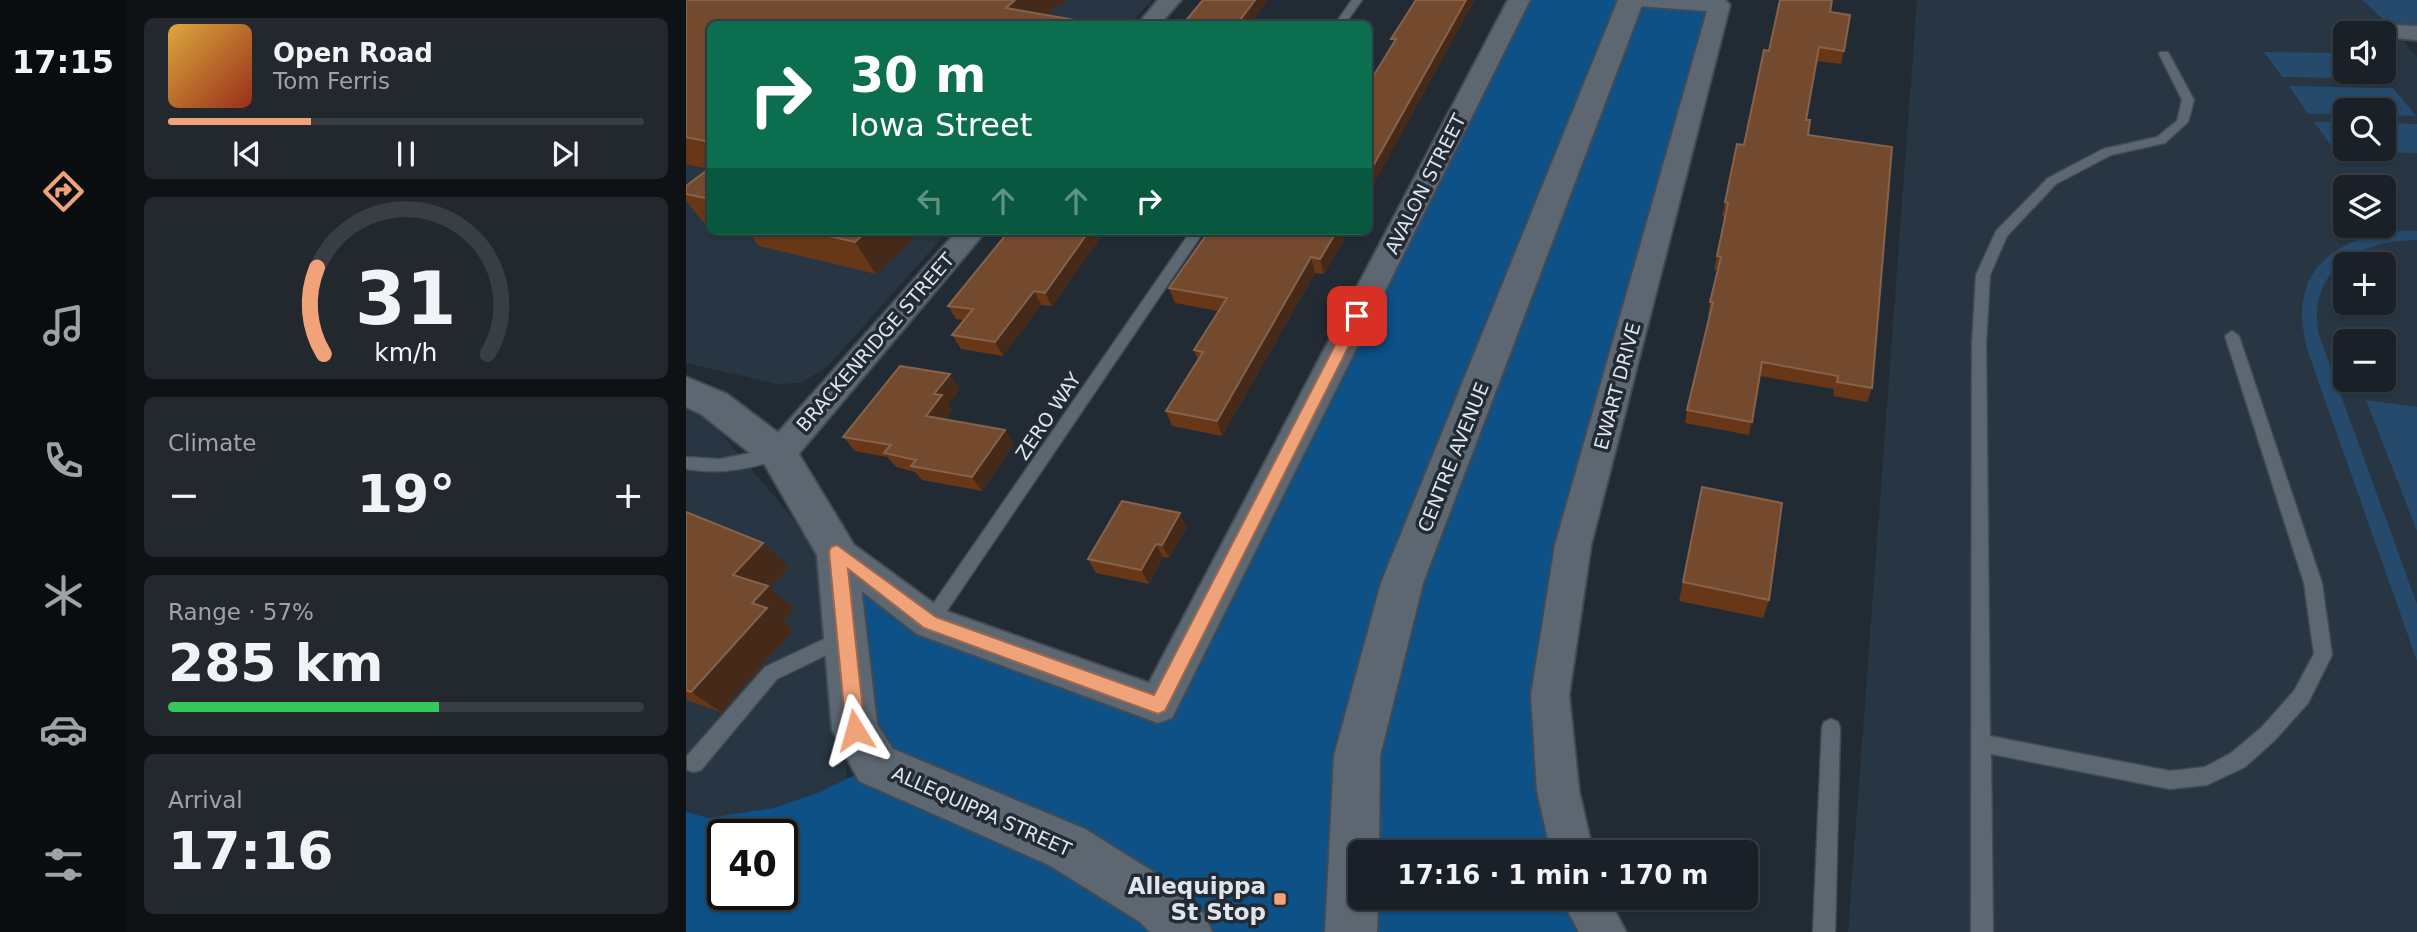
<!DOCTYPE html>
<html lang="en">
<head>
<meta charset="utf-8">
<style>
	body { margin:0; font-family:"DejaVu Sans",sans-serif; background:#23282f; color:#f1f3f6; height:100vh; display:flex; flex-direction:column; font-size:26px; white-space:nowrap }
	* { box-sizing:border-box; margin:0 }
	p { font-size:23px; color:#9fa3a7 }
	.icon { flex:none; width:38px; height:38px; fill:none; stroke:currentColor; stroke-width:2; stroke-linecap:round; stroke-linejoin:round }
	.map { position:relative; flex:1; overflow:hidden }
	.details { display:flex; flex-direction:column; gap:18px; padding:18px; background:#0e1215; width:560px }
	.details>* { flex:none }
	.hud { position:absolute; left:21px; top:21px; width:665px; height:214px; border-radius:10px; box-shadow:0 2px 5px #0004,0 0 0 2px #383e44; background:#0b6e4f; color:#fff; overflow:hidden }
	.controls { position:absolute; left:1647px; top:21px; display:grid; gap:14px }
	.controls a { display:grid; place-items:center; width:63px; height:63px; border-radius:10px; background:#1a2027; box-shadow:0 2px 5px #0004,0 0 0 2px #383e44; font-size:35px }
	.speed { position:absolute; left:21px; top:819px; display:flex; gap:14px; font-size:35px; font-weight:700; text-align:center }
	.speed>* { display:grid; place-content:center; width:91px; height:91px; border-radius:50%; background:#1a2027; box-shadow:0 2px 5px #0004,0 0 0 2px #383e44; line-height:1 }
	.speed .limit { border:4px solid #111; border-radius:10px; background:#fff; color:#111 }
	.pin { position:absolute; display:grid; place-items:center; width:60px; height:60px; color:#fff; margin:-30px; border-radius:14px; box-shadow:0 4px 10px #0006 }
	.me { position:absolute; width:77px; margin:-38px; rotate:352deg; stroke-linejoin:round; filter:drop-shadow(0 0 5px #0008) }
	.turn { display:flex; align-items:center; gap:24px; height:147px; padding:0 28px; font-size:32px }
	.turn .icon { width:91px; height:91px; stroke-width:2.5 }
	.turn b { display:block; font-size:49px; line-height:60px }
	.lanes { display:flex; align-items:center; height:66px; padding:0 28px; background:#0003; justify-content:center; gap:35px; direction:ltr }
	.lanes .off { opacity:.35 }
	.big { font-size:52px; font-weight:600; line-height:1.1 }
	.details .widget { flex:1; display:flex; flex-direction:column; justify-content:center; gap:10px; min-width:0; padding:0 24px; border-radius:10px; background:#23282f }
	.details .dial { align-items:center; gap:0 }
	.dial svg { height:182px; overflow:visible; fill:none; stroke:#383e44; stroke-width:7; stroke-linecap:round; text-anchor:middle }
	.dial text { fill:#f1f3f6; stroke:none }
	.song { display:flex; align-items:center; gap:21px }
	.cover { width:84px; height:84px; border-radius:10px; background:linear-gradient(135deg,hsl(40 70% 55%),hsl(10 70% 35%)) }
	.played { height:7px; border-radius:4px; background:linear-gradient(90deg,#f0a279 30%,#383e44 30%) }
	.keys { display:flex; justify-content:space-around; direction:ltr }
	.heat { display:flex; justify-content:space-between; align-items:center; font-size:38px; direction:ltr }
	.charge { height:10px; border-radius:5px; background:linear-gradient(90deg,#34c759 57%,#383e44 0) }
	.trip { position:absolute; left:662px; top:840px; width:410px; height:70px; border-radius:10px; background:#1a2027; box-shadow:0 2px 5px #0004,0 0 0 2px #383e44; font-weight:600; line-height:70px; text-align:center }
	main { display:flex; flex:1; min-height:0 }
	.tab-bar { display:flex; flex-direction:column; width:126px; justify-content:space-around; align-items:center; background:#0a0d10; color:#9fa3a7 }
	.tab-bar .icon { width:49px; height:49px }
	.tab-bar .current { color:#f0a279 }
	.tab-bar b { font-size:32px; color:#f1f3f6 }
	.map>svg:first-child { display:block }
</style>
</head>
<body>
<main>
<nav class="tab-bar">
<b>17:15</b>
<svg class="icon current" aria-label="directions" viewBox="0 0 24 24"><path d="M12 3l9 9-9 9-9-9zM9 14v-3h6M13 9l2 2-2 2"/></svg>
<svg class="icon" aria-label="music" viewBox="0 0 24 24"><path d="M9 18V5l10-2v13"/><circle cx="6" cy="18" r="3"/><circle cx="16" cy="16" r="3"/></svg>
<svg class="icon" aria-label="phone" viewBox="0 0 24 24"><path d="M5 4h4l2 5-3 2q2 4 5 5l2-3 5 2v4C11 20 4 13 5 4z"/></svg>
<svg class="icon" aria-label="climate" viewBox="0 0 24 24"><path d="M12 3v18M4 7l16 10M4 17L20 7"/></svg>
<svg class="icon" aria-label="car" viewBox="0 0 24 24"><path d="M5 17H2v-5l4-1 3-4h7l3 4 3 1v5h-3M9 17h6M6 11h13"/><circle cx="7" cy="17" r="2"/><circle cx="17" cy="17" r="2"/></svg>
<svg class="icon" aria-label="filters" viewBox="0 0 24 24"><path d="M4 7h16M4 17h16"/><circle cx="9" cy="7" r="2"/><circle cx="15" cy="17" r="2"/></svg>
</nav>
<section class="details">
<div class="widget">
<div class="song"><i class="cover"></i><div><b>Open Road</b><p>Tom Ferris</p></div></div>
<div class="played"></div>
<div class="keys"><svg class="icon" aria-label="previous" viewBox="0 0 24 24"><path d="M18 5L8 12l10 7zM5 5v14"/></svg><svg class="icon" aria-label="pause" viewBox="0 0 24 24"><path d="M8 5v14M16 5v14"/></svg><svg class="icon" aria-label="next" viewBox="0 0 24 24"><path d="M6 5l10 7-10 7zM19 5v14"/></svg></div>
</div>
<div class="widget dial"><svg viewBox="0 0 100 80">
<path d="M14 69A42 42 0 1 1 86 69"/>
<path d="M14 69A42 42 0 0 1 11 31" stroke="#f0a279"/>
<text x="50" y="56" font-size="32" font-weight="700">31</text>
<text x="50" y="72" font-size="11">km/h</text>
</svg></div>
<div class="widget"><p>Climate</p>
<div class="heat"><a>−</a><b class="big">19°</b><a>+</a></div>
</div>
<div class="widget"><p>Range · 57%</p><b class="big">285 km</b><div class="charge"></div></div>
<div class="widget"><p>Arrival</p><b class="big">17:16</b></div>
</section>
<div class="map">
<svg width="1731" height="932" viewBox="0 0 1731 932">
	<rect width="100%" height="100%" fill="#222b34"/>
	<g fill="#283542" fill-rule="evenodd">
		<path d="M0,0H466L444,24H24V231H262L142,366L115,383L91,384L0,363Z"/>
		<path d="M1231,0H1676L1701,23L1731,57V932H1162ZM1659,33H1698V72H1659ZM1659,110H1698V149H1659ZM1659,187H1698V226H1659ZM1659,264H1698V303H1659ZM1659,341H1698V380H1659Z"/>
		<path d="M0,404L12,406L104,515L140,567L161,778L352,859L0,932ZM37,835H96V894H37Z"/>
	</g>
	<g fill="#264a6c">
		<path d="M1676,0H1731V25L1701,23Z"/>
		<path d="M1578,52L1659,53V72H1694L1700,79L1596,77Z"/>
		<path d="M1603,86L1707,88L1730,116L1698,115V110H1659V114H1622Z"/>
		<path d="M1628,122H1659V149H1698V123L1731,124V153L1649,151Z"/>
		<path d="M1731,231V240C1673,240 1620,270 1633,335L1731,604V661L1621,349C1618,334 1614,317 1617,301C1624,248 1686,229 1731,231Z"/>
		<path d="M1680,400L1731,407V531Z"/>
	</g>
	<path fill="#0d5187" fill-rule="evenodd" d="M833,0H958L1033,5L887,545L872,791L886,852H674V898H897L918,932H0V812L22,818L88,808L134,792L190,765L151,552L244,622L472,705ZM37,835H96V894H37Z"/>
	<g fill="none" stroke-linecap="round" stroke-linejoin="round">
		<g stroke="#424a52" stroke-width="3">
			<g id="lane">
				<path d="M666,0H676L659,24H649Z"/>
				<path d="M1474,52H1482L1508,100L1502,122L1479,143L1425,155L1370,184L1321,236L1304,275L1300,344L1304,736L1484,771L1519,767L1545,753L1575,728L1608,691L1628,654L1618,583L1539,336L1546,331L1553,336L1636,583L1646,655L1622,703L1589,740L1559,767L1521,785L1484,789L1305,754L1307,932H1285L1286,344L1290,275L1310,231L1362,178L1417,149L1471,137L1491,121L1496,100L1473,54Z"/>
				<path d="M505,231H518L250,627L244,630L238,627L235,622L238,617Z"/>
				<path d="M90,448L96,450L98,454L96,458C64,469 33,475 0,469V457L34,459Z"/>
				<path d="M157,630L163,632L166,638L163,644L91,679L15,770L8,772L1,770V756L79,667Z"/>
				<path d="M1145,719L1152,722L1154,728L1149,932H1127L1136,728L1138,722Z"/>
			</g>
		</g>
		<g stroke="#424a52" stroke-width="4">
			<g id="street">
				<path d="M472,0H495L474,24H452Z"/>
				<path d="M822,0H844L486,718L472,723L231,634L138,562L133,552L138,542L151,537L164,542L257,610L463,683Z"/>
				<path d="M941,0H1039L1044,5L905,545L883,695L893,791L907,852H865L851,791L845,695L869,545L1021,11L952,6L944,5Z"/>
				<path d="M1706,25L1731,26V40L1698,37L1695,32L1698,27Z"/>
				<path d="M271,231H300L105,463L93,467L81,463L77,454L81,445Z"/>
				<path d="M875,898H922L940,932H893Z"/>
			</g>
		</g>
		<g stroke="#424a52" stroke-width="4">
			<g id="secondary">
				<path d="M932,0H958L737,583L694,756L693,852H674V898H692L691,932H639L648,756L695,583Z"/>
				<path d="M0,377L41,394L106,443L165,540L171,552L191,724L207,749L399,829L490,886L518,914L526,932H464L454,922L363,865L173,781L146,730L131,555L79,465L15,414L0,407Z"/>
			</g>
		</g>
		<use href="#lane" fill="#5d6771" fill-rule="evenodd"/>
		<use href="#street" fill="#5d6771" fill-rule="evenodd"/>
		<use href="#secondary" fill="#5d6771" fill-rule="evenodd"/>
	</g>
	<g fill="#673717">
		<path d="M0,0H379L361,15L395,21L396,24H24V226L19,224L0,201V186L23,169L0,164Z"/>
		<path d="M1144,12L1158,51L1155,64L1130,61L1120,120L1122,135L1186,388L1181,402L1147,396L1148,389L1074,376L1063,435L999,423L1001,410L1024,316H1022L1024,302L1031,270H1028L1039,217L1036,216L1039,202L1058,145L1083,51Z"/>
		<path d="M47,231H236L190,274L73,246L64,235Z"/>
		<path d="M419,231L366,306L355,305L317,356L275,349L266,335L278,320L270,319L262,306Z"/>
		<path d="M663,231L638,274L629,273L536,436L486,426L480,411L512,360L508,350L532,311L489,303L483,288L592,232Z"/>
		<path d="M274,389L262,404L266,410L259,420L328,444L296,491L236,480L229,472L210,467L201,457L169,451L157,437Z"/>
		<path d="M1016,487L1083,600L1077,618L993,601Z"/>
		<path d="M0,512L103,567L83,588L108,609L97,621L107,630L35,712L0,700Z"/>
		<path d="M501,527L483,558L477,557L463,584L410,573L402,559Z"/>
	</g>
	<g fill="#462a19">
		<path d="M329,0H379L350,24L320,8Z"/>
		<path d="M569,0H582L564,24H551Z"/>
		<path d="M780,0H789L682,195V175Z"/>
		<path d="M181,231H236L190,274L169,242Z"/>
		<path d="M403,231H419L366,306L359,293Z"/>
		<path d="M651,231H663L638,274L634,259Z"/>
		<path d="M625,257L629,273L536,436L531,421Z"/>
		<path d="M348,291L355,305L317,356L309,342Z"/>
		<path d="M264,374L274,389L262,404L266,410L250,431L240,416L248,394Z"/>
		<path d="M319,430L328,444L296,491L286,477Z"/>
		<path d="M494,513L501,527L483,558L476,545Z"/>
		<path d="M77,543L103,567L83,588L108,609L97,621L107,630L35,712L5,692L66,603L47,575Z"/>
		<path d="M470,544L477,557L463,584L455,570Z"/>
	</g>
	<g fill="#744a2e" stroke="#85624b" stroke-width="2">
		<path d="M0,0H329L320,8L395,21L391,24H24V142L0,137Z"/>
		<path d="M517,0H569L551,24H497Z"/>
		<path d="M730,0H780L682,175V85L710,39H705Z"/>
		<path d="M1094,0H1146L1144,12L1164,15L1158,51L1133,47L1120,120H1124L1122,135L1206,147L1186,388L1151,382L1152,376L1076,362L1066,422L1001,410L1027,302H1024L1035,257L1031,256L1042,203L1039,202L1051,144L1058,145L1078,50L1083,51Z"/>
		<path d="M24,168V199L0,194V186Z"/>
		<path d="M121,231H181L169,242Z"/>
		<path d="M323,231H403L359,293L348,291L309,342L266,335L287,309L262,306Z"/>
		<path d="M523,231L592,232V231H651L634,259L625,257L531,421L480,411L517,352L508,350L541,298L483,288Z"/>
		<path d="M214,366L264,374L248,394L256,395L240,416L319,430L286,477L225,466L230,460L198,453L205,445L157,437Z"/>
		<path d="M1016,487L1096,503L1083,600L997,582Z"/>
		<path d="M436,501L494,513L476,545L470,544L455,570L402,559Z"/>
		<path d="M0,512L77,543L47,575L82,586L66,603L81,608L5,692L0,690Z"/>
	</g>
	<path fill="#f0a279" stroke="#9c694f" stroke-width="2" d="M671,311L678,316L479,711L472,714L238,628L162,569L179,730L176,736L169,739L162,736L160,730L143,552L145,547L151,545L250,617L468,695L664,316Z"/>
	<rect fill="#f0a279" stroke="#222b34" stroke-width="2.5" x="587" y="892" width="14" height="14" rx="3.5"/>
	<g text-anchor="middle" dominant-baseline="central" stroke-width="7" stroke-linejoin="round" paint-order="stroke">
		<g font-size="19" fill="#dfe5eb" stroke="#222b34">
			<text transform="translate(739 184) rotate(-63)">AVALON STREET</text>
			<text transform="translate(189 342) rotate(-49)">BRACKENRIDGE STREET</text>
			<text transform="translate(931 386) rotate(-75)">EWART DRIVE</text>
			<text transform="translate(362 416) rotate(-56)">ZERO WAY</text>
			<text transform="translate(767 457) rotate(-68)">CENTRE AVENUE</text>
			<text transform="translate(296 811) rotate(24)">ALLEQUIPPA STREET</text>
		</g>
		<g font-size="23" font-weight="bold" fill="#dfe5eb" stroke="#222b34" text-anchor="end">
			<text x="580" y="886">Allequippa<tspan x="580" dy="26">St Stop</tspan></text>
		</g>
	</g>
</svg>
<div class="controls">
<a><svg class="icon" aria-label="sound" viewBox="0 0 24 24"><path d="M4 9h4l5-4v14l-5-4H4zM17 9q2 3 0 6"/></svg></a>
<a><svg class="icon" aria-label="search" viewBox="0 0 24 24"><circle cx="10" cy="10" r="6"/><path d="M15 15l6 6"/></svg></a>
<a><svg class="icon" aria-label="layers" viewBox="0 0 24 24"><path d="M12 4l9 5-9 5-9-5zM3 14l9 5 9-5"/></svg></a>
<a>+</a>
<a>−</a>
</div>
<div class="speed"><div class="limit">40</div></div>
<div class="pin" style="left:671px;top:316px;background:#d93025"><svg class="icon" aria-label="arrive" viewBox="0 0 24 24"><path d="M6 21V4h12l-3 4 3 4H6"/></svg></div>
<svg class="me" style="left:169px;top:730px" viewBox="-20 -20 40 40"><path d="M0-17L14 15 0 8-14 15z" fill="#f0a279" stroke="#fff" stroke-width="4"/></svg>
<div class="trip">17:16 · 1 min · 170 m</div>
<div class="hud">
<div class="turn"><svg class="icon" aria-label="right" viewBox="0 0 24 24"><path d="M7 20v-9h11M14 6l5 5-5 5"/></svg><div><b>30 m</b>Iowa Street</div></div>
<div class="lanes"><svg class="icon off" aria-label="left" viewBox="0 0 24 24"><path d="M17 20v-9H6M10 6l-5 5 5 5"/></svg><svg class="icon off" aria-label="ahead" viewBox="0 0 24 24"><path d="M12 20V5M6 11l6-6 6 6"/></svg><svg class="icon off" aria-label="ahead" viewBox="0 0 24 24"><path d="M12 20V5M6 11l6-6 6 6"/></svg><svg class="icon" aria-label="right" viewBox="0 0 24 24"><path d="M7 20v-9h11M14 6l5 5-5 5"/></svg></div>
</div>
</div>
</main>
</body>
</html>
